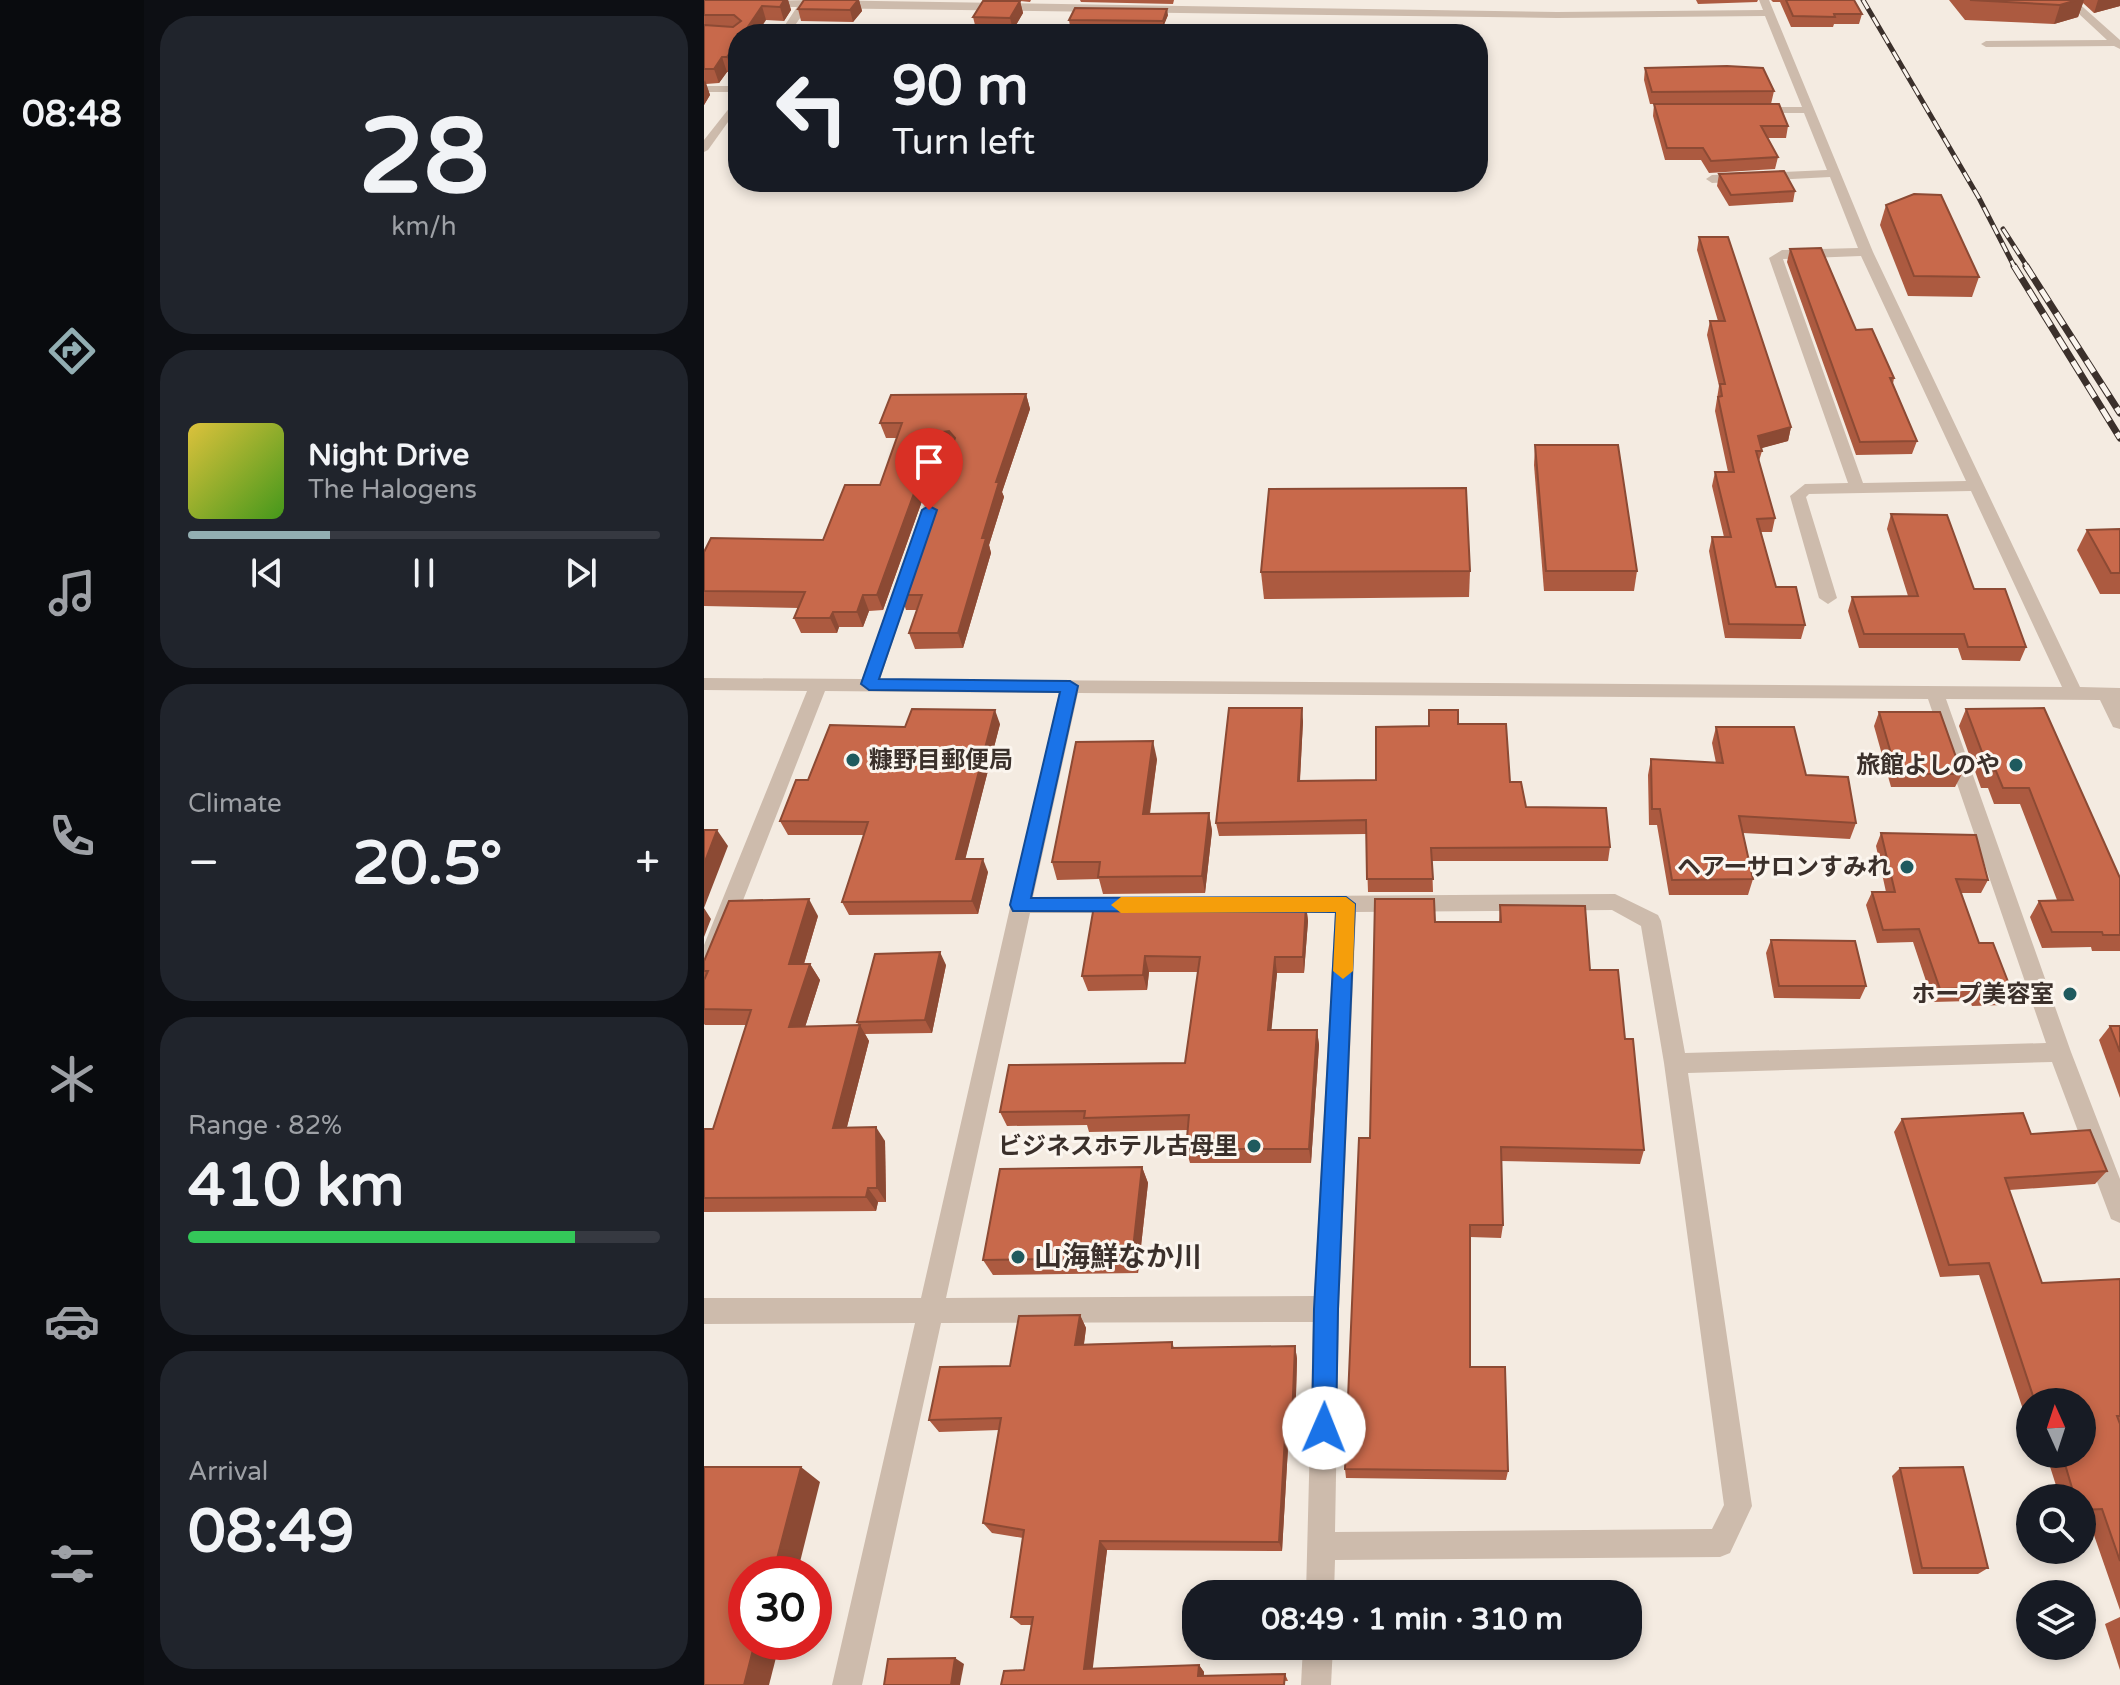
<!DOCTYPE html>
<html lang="en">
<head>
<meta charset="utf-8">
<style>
	body { margin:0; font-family:"Varela Round","Noto Sans JP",sans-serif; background:#20242c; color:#f1f3f6; height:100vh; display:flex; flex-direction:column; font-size:30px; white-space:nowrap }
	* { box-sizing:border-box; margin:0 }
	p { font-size:26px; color:#9ea1a6 }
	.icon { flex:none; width:44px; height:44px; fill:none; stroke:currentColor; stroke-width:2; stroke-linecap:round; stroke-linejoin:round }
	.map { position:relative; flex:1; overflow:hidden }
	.sheet { display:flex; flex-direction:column; gap:16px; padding:16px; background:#0d0f14; width:560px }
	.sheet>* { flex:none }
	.hud { position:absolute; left:24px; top:24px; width:760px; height:168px; border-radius:32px; box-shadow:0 4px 12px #0003; background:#171b24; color:#f1f3f6; overflow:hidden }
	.needle { width:52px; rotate:357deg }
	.buttons { position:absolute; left:1312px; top:1388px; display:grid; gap:16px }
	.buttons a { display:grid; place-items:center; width:80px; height:80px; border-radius:50%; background:#171b24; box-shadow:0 4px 12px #0003; font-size:40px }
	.speed { position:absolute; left:24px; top:1556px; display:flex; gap:16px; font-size:40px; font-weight:700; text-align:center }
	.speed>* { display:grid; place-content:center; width:104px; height:104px; border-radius:50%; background:#171b24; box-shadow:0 4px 12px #0003; line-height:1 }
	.speed .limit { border:12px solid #d22; background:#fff; color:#111 }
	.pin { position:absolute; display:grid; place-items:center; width:68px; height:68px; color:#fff; margin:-82px -34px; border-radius:50% 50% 50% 0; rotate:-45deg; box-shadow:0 0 8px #0007 }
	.pin .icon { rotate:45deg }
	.me { position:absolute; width:88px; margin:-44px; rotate:1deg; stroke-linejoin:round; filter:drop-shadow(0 0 6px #0008) }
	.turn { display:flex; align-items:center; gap:28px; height:168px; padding:0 32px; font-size:36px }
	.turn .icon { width:104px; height:104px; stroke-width:2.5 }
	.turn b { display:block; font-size:56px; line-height:68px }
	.big { font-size:60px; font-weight:800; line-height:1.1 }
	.sheet .tile { flex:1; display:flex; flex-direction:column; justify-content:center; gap:12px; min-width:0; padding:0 28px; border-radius:32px; background:#20242c }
	.sheet .dial { align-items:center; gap:0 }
	.dial b { font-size:104px; line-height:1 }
	.song { display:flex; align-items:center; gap:24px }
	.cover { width:96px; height:96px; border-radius:12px; background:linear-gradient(135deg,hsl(50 70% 55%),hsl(100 70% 35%)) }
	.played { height:8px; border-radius:4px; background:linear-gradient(90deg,#92aeb2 30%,#363941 30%) }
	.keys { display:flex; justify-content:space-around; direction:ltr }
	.heat { display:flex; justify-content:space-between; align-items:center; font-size:44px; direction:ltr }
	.charge { height:12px; border-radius:6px; background:linear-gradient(90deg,#34c759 82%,#363941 0) }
	.trip { position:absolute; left:478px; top:1580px; width:460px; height:80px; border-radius:32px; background:#171b24; box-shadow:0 4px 12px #0003; font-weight:800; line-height:80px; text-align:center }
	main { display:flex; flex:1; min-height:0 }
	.tabs { display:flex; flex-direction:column; width:144px; justify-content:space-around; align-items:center; background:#090b0e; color:#9ea1a6 }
	.tabs .icon { width:56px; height:56px }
	.tabs .active { color:#92aeb2 }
	.tabs b { font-size:36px; color:#f1f3f6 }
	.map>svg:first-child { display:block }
</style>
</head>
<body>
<main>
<nav class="tabs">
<b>08:48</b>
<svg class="icon active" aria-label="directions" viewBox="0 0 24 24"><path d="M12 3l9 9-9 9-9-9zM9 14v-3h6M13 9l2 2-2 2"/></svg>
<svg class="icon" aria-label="music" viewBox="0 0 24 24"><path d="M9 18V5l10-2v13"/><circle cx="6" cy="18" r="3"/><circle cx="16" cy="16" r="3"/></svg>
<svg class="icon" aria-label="phone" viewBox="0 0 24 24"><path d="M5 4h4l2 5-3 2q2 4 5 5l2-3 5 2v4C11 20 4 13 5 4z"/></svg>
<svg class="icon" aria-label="climate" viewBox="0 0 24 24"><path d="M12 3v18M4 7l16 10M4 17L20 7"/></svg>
<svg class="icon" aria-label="car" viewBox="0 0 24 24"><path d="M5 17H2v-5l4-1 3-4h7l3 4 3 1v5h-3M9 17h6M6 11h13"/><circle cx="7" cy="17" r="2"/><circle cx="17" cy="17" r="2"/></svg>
<svg class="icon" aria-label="filters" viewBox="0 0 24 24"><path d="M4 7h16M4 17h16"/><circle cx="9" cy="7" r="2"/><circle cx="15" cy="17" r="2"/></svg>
</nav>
<section class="sheet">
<div class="tile dial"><b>28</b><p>km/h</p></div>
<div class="tile">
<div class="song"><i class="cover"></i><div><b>Night Drive</b><p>The Halogens</p></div></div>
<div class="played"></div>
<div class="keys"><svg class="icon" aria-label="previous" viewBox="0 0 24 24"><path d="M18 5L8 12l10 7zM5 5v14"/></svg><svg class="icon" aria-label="pause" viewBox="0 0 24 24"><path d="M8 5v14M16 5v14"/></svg><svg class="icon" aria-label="next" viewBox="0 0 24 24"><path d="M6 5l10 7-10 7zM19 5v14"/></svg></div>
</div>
<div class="tile"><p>Climate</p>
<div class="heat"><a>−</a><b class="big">20.5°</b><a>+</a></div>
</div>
<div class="tile"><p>Range · 82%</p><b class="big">410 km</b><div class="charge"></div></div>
<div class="tile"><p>Arrival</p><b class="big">08:49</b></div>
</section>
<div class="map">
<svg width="1416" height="1685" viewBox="0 0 1416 1685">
	<rect width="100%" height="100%" fill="#f4ebe1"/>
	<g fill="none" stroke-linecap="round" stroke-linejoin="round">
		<g fill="#cdbbac" fill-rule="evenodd">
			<path d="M108,0L853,12L1059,10L1055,0H1065L1169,252L1376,687L1416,688V729L1409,727L1396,700L1242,699L1367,1052L1416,1179V1223L1407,1219L1404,1211L1348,1062L984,1073L1048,1506L1026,1553L1016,1557L631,1560L630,1594H602L609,1322L237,1323L158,1685H128L211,1323L0,1324V1298H217L355,693L121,691L11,972L8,978L0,981V945L103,691L0,690V678L158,679L240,449H250L253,452L176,679L1358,687L1267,491L1105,494L1102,497L1133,598L1124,604L1115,598L1086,496L1101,484L1144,483L1065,258L1078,250L1154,248L1126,177L1008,183L1002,179L1008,175L1123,170L1100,113H1051L1045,110L1051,107H1098L1061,16L853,18L103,8L85,34H75L93,7H61L56,4L61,1ZM1157,256L1262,481L1159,483L1079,259ZM374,693L1224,699L1342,1043L981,1053L957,921L954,915L911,894L470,897L463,899L460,905L463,911L470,913L631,912L610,1296L242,1298L326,913H414L421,911L424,905L421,899L414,897H329ZM908,910L937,926L960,1063L1020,1505L1008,1529L631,1532L635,1309L652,912Z"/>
			<path d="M1360,0H1371L1416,40V49L1410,46L1282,47L1277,44L1282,41L1403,40Z"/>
			<rect x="0" y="86" width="34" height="6"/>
			<path d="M34,97V108L4,150L0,152V140Z"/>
			<path d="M599,1646H629L627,1685H597Z"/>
		</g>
		<g stroke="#3b302b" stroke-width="5">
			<g id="rail-far1">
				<path d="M1159,0L1275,198L1311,268"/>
				<path d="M1299,229L1324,268"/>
			</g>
		</g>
		<g stroke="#3b302b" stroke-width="7">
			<g id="rail">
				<path d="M1310,266L1416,438"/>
				<path d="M1322,266L1416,413"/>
			</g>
		</g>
		<use href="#rail-far1" stroke="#fbf5ee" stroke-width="3" stroke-dasharray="10" stroke-linecap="butt"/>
		<use href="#rail" stroke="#fbf5ee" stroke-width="5" stroke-dasharray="14" stroke-linecap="butt"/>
	</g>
	<g fill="#ac5a40">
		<path d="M0,0H84L87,10L80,21L62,20L34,34V62L28,72H23L15,83L2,84L6,95L0,105Z"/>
		<path d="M100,0H155L158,11L149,22L97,21L94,9Z"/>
		<path d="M289,0H327L326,2L316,1L319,13L309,30L272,29L269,17Z"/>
		<path d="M376,0H470L469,4L377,2Z"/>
		<path d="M992,0H1054L1053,2L994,4Z"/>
		<path d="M1067,0H1150L1158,14L1155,24H1130L1129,27H1087L1076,2H1069Z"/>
		<path d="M1245,0H1416V6L1390,13L1379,3L1374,17L1350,24L1261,20Z"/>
		<path d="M464,15L459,27L366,26L365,20Z"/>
		<path d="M941,68L1070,91L1067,104L1084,126L1082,138H1063L1074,157L1071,169L1005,173L997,160H961L949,116L950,104H946L940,80Z"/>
		<path d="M1015,174L1091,191L1089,202L1025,206L1013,186Z"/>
		<path d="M1182,205L1275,277L1268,297L1204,296L1176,225Z"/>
		<path d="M995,237L1087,427L1084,441L1057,448L1058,451L1055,461L1071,518L1068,532H1057L1072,587L1101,625L1097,639L1021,638L1005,551L1008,537H1020L1008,486L1011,472H1024L1011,411L1015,386L1003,335L1006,321H1014L993,250Z"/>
		<path d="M1086,249L1190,378L1189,384L1213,441L1208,454L1152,455L1083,262Z"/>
		<path d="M322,394L326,409L298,492L300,497L285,545L287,553L259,648L211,649L205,633L213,610H202L197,595L248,446L237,448L179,610L165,611L159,627H135L133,633H97L90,618L95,608L0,606V552L119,540L176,485L193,438H182L176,423Z"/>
		<path d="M831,445L933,571L930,591H840L830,465Z"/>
		<path d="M1187,514L1270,589L1322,647L1316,661L1258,660L1254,648H1155L1144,611L1148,597L1204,596L1183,529Z"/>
		<path d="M1416,529V594H1396L1373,550L1383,530Z"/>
		<path d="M766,571L765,597L560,599L557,572Z"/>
		<path d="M1262,709L1416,878V951H1388L1387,947L1338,948L1326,917L1335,901L1353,900L1316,804H1290L1284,788H1277L1255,726Z"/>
		<path d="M1175,712L1258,774L1251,787H1187L1170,726Z"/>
		<path d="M599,721L596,781L672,780L725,726L754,724L806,782L822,807L906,847L904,861H728L729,892H664L662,834L515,836L512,823Z"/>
		<path d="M296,724L261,859L284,872L274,914L145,915L138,902L160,835H84L76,821L104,780L201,727Z"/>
		<path d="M1012,727L1102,775L1152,823L1146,839L1039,833L1049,879L1044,895H965L953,825H945L944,775L947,759L1012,763L1008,743Z"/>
		<path d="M453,759L446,814L505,813L508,831L501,893L399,894L395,879L353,880L348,862Z"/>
		<path d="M1177,833L1284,880L1277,893H1257L1275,943L1308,992L1300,1005L1268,1006L1266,1001L1229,1002L1209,942L1173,943L1162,905L1168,892H1182L1172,846Z"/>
		<path d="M496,900L497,905H602L604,921L600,973H573L567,1030H613L615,1045L607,1163H486L482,1149L484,1130L385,1132L383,1125L303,1126L296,1112L481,1063L494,972H445L443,990L384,991L378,976Z"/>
		<path d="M796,905L886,970L921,1039L940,1150L936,1164L797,1161L799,1225L797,1238L766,1237V1367L804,1471L802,1480L642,1478L641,1469L731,922H795Z"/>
		<path d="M114,916L100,964H106L116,980L101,1027L155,1026L153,1022L242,965L228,1033L161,1034L165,1041L143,1127L181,1141L182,1202H174L172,1211L0,1212V1129H9L42,1025H1L0,1024V961Z"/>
		<path d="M1067,940L1162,986L1156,999L1070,998L1062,953Z"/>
		<path d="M1406,1026H1416V1098L1395,1040Z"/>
		<path d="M1198,1119L1327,1134L1403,1171L1391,1184L1305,1190L1338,1283L1416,1279V1610L1384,1518H1378V1498H1356L1342,1454H1378V1402H1326V1431L1275,1275L1236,1277L1190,1132Z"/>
		<path d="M438,1167L444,1183L434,1273L289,1275L279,1260Z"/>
		<path d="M376,1315L382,1328L380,1344L468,1342L470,1348L591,1346L593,1359L591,1430H585L578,1551L403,1550L388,1668L495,1665L500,1672V1676L581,1674L584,1681L320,1670L328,1625H317L307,1617L319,1538L288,1533L279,1523L295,1430L235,1432L225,1420L306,1366Z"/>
		<path d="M1196,1468L1284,1568L1274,1574H1209L1188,1476Z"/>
		<path d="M1416,1617V1670L1401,1624Z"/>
	</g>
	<g fill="#8c4a34">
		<path d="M80,0H84L87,10L80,21L76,7Z"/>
		<path d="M154,0H155L158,11L149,22L146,10Z"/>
		<path d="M1373,0H1380L1374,17L1350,24L1356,5Z"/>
		<path d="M1394,0H1416V6L1390,13Z"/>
		<path d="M316,1L319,13L309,30L306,18Z"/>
		<path d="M58,6L62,20L53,34H39Z"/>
		<path d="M463,9L464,15L459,27V21Z"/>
		<path d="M34,41V62L28,72L23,57Z"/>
		<path d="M18,57L23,72L15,83L10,69Z"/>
		<path d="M1,80L6,95L0,105V82Z"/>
		<path d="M322,394L326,409L298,492L300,497L285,545L287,553L259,648L254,633L292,482Z"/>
		<path d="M1087,427L1084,441L1051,450L1054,436Z"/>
		<path d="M245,431L250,446L237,448L179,610L173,595L232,433Z"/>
		<path d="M159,595L165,611L159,627L153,612Z"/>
		<path d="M129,612L135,627L133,633L126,618Z"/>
		<path d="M598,708L599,721L595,795L594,781Z"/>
		<path d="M291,710L296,724L258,872L252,859Z"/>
		<path d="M449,741L453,759L443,831L439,814Z"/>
		<path d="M505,813L508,831L501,893L498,876Z"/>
		<path d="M13,830L24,846L0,908L7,919L0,937V864Z"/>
		<path d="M279,859L284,872L274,914L268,901Z"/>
		<path d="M105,899L114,916L95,980L85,964Z"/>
		<path d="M602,905L604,921L600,973L599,957Z"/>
		<path d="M236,952L242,965L228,1033L221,1020Z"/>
		<path d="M441,956L445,972L443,990L439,975Z"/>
		<path d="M571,957L573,973L566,1045L564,1030Z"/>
		<path d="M106,964L116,980L96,1043L85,1027Z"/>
		<path d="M156,1025L165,1041L139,1142L129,1128Z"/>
		<path d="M613,1030L615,1045L607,1163L605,1149Z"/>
		<path d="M172,1127L181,1141L182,1202L173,1188Z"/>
		<path d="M438,1167L444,1183L434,1273L428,1258Z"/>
		<path d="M164,1188L174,1202L172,1211L162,1197Z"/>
		<path d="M376,1315L382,1328L378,1357L371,1345Z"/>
		<path d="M591,1346L593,1359L591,1430L588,1419Z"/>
		<path d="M582,1419L585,1430L578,1551L575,1542Z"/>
		<path d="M97,1467L116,1482L93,1574H69Z"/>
		<path d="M396,1541L403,1550L388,1675L380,1669Z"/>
		<path d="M51,1642H76L65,1685H40Z"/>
		<path d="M251,1658L260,1664L256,1685H247Z"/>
		<path d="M495,1665L500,1672L499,1682L494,1676Z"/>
	</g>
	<g fill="#c8694b" stroke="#8c4a34" stroke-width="2">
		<path d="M0,0H80L76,7L58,6L39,34H34V41L23,57H18L10,69H0V25L29,27L37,21L30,15H0Z"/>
		<path d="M100,0H154L146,10L94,9Z"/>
		<path d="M1082,0H1150L1158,14H1130L1131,17L1089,16Z"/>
		<path d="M1266,0H1373L1356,5Z"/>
		<path d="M279,1H316L306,18L269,17Z"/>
		<path d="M371,8L463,9L459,21L365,20Z"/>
		<path d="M1023,66L1059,68L1070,91L948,92L941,68Z"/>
		<path d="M950,104H1075L1084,126H1057L1074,157L1007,161L999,148H963Z"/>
		<path d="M1080,171L1091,191L1027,195L1015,174Z"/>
		<path d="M1210,194L1237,195L1275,277L1210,276L1182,205Z"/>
		<path d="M995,237H1024L1087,427L1054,436L1058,451H1052L1071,518L1053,519L1072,587H1092L1101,625L1025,624L1008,537H1027L1011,472H1030L1014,397L1018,396L1016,384H1021L1006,321H1021Z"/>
		<path d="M1117,248L1152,330L1168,329L1190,378H1186L1213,441L1156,442L1086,249Z"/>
		<path d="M322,394L292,482H295L278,538H282L254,633H205L218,595H197L251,438L245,431L232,433L173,595H159L153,612H129L126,618H90L101,592L0,591V552L7,538L119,540L141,485H176L198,423H176L187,395Z"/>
		<path d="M831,445H914L933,571H842Z"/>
		<path d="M762,488L766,571L557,572L565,489Z"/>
		<path d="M1187,514L1243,515L1270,589H1301L1322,647H1264L1260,634H1160L1148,597L1214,596Z"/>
		<path d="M1416,529V573H1407L1383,530Z"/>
		<path d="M525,708H598L594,781L672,780V727L725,726V710H754V724H802L806,782H817L822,807L902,808L906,847L727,848L729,879H663L662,820L512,823Z"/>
		<path d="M1340,708L1416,878V935H1399L1398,932H1348L1335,901L1369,900L1325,788H1299L1292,771H1285L1262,709Z"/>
		<path d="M208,709L291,710L252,859H279L268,901L138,902L164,822L76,821L92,780H104L126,725L201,727Z"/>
		<path d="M1175,712H1236L1258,774H1193Z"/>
		<path d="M1012,727H1090L1102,775L1144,777L1152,823L1035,816L1049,879L968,880L956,809H948L947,759L1019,763Z"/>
		<path d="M449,741L439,814L505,813L498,876L394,877L396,862H348L372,742Z"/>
		<path d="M0,830H13L0,864Z"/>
		<path d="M1177,833L1272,835L1284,880L1252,879L1275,943H1289L1308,992L1276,994L1274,988L1236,989L1215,929L1179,930L1168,892H1191Z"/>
		<path d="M105,899L85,964H106L85,1027L156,1025L129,1128L172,1127L173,1188H164L162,1197L0,1198V1129H9L47,1010L0,1009V980L4,971H0V961L25,901Z"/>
		<path d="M671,899H730L731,922H797L796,905L881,906L886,970H914L921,1039H929L940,1150L797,1147L799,1225H766V1367H801L804,1471L641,1469L655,1138H666Z"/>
		<path d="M391,900H496L495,905H602L599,957H571L564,1030H613L605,1149H482L485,1115L380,1118L381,1111L296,1112L305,1065L481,1063L496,957L441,956L439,975L378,976Z"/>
		<path d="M1067,940L1151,941L1162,986H1075Z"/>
		<path d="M236,952L221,1020L153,1022L171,954Z"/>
		<path d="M1406,1026H1416V1052Z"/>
		<path d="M1319,1113L1327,1134L1386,1130L1403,1171L1301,1178L1338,1283L1416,1279V1416H1413L1416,1424V1561L1398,1509L1378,1510V1498H1371L1358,1454H1378V1402H1331L1285,1263L1245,1265L1198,1119Z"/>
		<path d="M438,1167L428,1258L279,1260L296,1169Z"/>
		<path d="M376,1315L371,1345L468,1342V1348L591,1346L588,1419H582L575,1542L396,1541L380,1669L495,1665L494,1676L581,1674L580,1685H297L300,1671L320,1670L329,1617H307L320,1530L279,1523L297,1418L225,1420L236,1367L306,1366L315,1316Z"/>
		<path d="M0,1467H97L69,1574H42V1642H51L40,1685H0Z"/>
		<path d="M1259,1467L1284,1568H1218L1196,1468Z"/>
		<path d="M251,1658L247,1685H180L184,1659Z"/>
	</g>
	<path fill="#1a73e8" stroke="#114b97" stroke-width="2" d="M225,506L233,510L175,679L366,681L374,686L327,898L642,897L651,904L634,1309L632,1428L629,1436L620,1440L611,1436L608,1428L610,1309L632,912L309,911L306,905L356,692L165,690L157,684L218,510Z"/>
	<path fill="#f59e0b" d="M417,897H642L651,904L649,971L639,979L629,971L632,912L417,913L407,905Z"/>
	<g fill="#1f5a5e" stroke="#fbf5ee" stroke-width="3">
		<circle cx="149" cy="760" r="8"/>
		<circle cx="1312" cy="765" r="8"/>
		<circle cx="1203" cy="867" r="8"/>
		<circle cx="1366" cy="994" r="8"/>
		<circle cx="550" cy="1146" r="8"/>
		<circle cx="314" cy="1257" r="8"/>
	</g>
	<g text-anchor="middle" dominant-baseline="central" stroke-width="6" stroke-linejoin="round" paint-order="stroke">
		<g font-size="24" font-weight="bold" fill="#3b302b" stroke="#fbf5ee" text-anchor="end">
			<text x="165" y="760" text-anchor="start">糠野目郵便局</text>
			<text x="1296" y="765">旅館よしのや</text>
			<text x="1187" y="867">ヘアーサロンすみれ</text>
			<text x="1350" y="994">ホープ美容室</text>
			<text x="534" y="1146">ビジネスホテル古母里</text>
		</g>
		<g font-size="28" font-weight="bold" fill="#3b302b" stroke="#fbf5ee" text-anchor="start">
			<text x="330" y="1257">山海鮮なか川</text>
		</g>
	</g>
</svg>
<div class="buttons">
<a><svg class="needle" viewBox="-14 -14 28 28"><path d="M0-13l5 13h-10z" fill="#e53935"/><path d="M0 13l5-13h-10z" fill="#9ea1a6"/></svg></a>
<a><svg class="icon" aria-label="search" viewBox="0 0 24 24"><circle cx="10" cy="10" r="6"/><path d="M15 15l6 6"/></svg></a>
<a><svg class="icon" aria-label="layers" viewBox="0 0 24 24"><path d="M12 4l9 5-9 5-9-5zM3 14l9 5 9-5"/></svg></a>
</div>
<div class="speed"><div class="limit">30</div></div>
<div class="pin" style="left:225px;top:510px;background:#d93025"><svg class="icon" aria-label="arrive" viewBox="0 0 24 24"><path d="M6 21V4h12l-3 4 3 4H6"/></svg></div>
<svg class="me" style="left:620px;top:1428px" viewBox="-20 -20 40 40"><circle r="19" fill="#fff"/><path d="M0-13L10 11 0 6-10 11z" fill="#1a73e8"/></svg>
<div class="trip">08:49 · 1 min · 310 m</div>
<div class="hud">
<div class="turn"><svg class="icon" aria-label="left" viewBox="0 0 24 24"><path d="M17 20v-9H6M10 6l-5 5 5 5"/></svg><div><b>90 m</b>Turn left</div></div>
</div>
</div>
</main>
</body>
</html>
